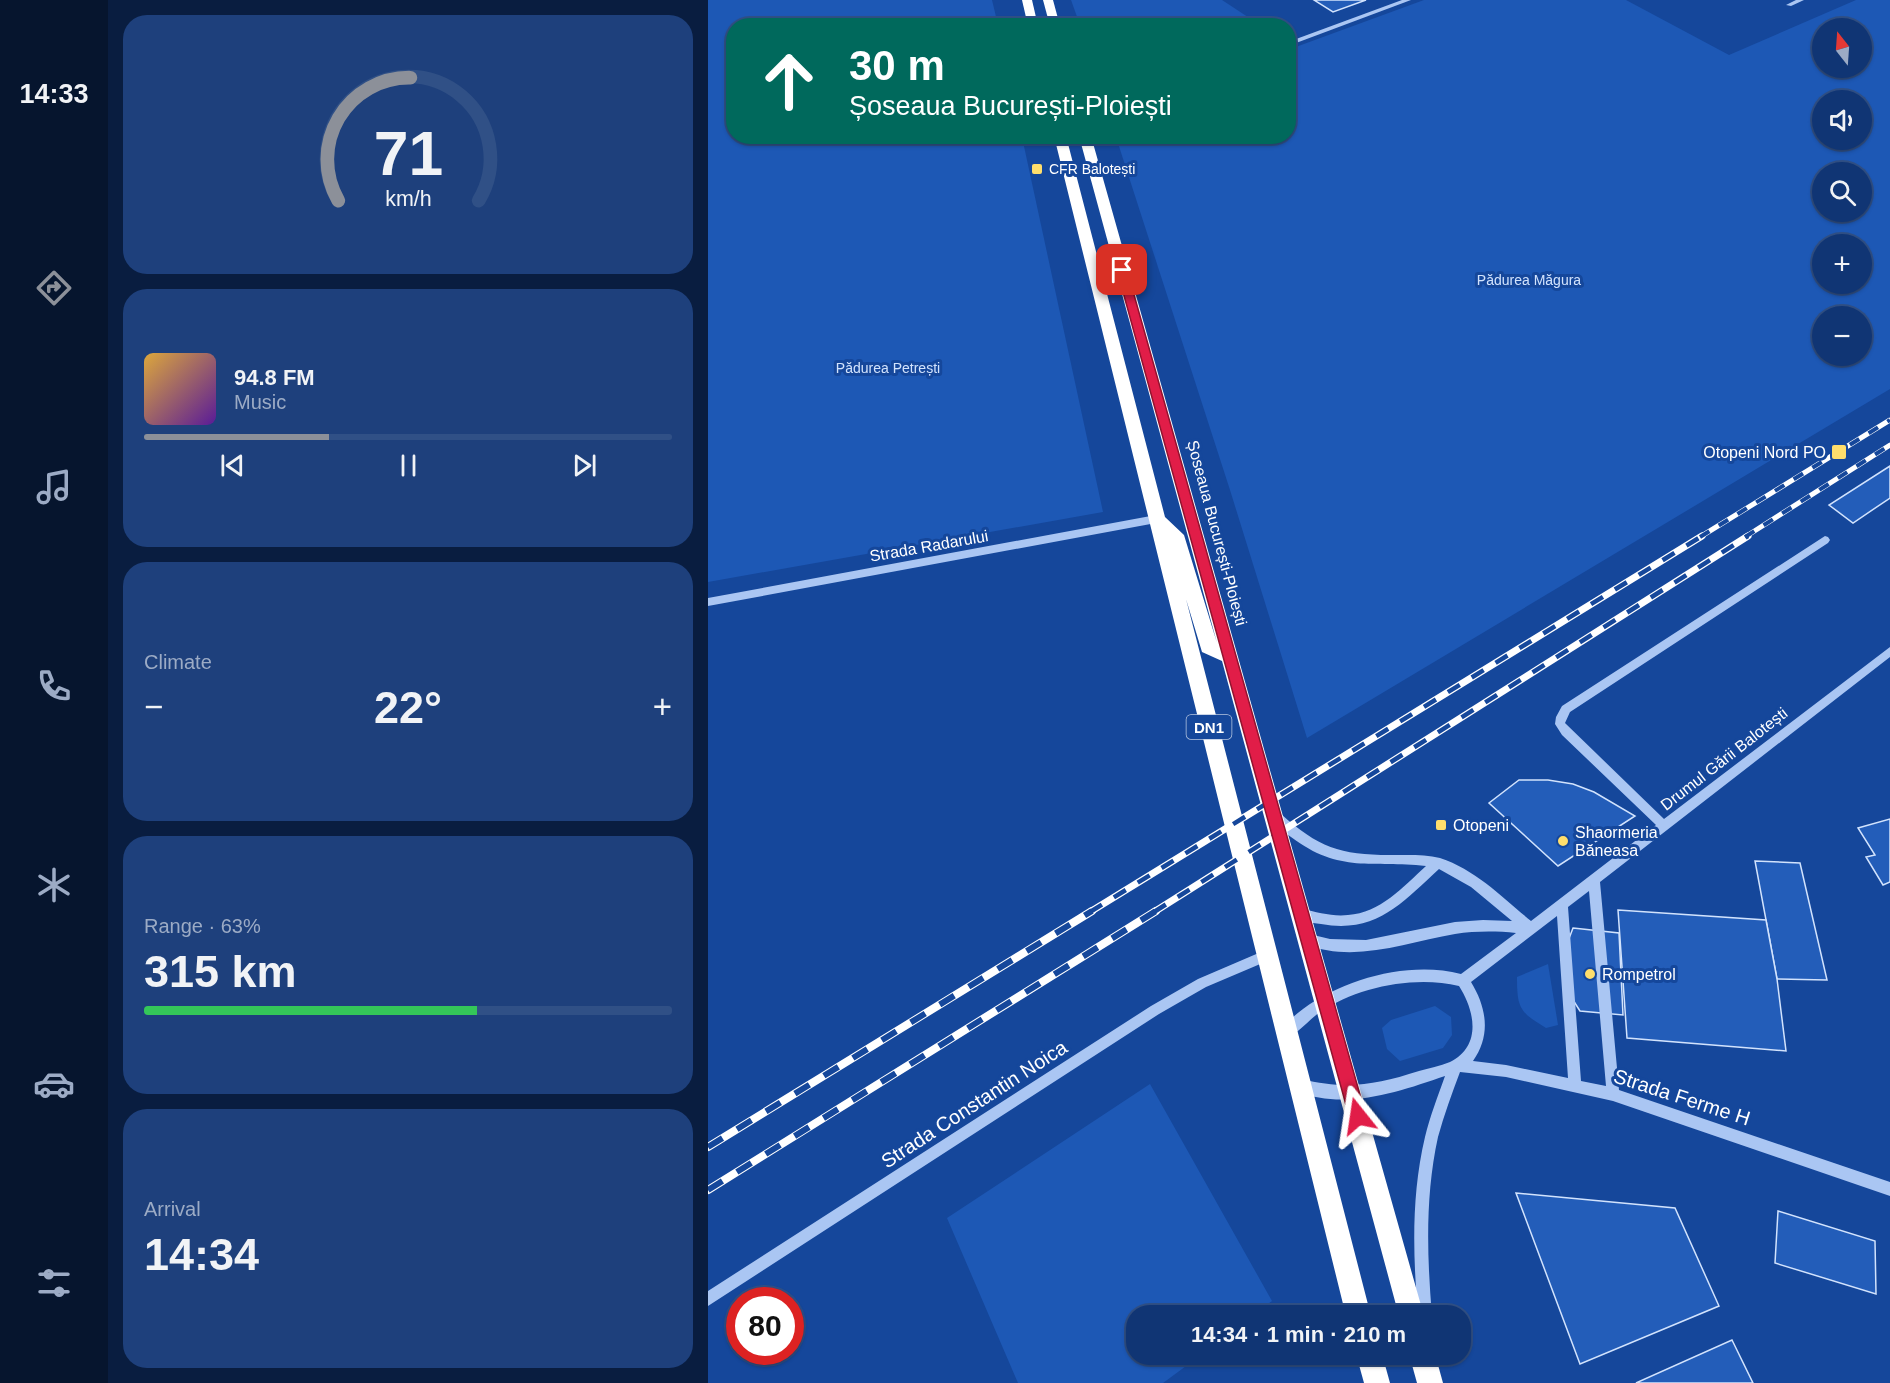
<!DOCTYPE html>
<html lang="en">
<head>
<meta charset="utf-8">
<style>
	body { margin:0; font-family:Arial,sans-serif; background:#1e407c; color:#f1f3f6; height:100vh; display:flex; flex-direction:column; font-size:22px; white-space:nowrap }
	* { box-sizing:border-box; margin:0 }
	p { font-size:20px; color:#9cabc5 }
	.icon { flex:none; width:33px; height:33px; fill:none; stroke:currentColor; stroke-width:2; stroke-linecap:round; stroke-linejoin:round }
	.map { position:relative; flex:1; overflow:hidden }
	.side { display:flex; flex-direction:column; gap:15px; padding:15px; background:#091d40; width:600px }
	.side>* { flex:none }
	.guide { position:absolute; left:18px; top:18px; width:570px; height:126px; border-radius:24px; box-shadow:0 2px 4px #0004,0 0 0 2px #305086; background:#00695c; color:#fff; overflow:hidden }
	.needle { width:39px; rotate:343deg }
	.tools { position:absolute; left:1104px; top:18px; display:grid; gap:12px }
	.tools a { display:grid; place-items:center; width:60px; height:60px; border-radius:50%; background:#103574; box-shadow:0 2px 4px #0004,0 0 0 2px #305086; font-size:30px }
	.speed { position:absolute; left:18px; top:1287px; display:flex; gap:12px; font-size:30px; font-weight:700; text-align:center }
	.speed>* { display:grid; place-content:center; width:78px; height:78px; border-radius:50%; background:#103574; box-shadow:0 2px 4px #0004,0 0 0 2px #305086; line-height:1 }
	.speed .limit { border:9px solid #d22; background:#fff; color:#111 }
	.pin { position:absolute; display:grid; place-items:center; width:51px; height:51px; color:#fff; margin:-26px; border-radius:12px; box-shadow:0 3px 9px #0006 }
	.me { position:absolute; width:66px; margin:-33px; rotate:345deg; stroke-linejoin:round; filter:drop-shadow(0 0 4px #0008) }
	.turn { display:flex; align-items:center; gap:21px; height:126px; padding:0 24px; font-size:27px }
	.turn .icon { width:78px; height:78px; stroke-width:2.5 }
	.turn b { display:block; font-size:42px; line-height:51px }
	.big { font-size:45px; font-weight:700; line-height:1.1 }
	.side .card { flex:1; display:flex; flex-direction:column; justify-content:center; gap:9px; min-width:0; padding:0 21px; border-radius:24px; background:#1e407c }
	.side .dial { align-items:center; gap:0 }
	.dial svg { height:156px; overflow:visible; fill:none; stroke:#305086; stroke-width:7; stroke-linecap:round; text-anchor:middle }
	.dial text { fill:#f1f3f6; stroke:none }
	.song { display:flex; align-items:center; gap:18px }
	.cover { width:72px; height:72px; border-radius:9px; background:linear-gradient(135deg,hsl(40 70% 55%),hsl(270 70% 35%)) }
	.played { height:6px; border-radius:3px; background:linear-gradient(90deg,#8c9099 35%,#305086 35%) }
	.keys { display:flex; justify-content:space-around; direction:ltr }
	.heat { display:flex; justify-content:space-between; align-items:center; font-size:33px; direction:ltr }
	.charge { height:9px; border-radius:4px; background:linear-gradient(90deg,#34c759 63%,#305086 0) }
	.trip { position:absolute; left:418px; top:1305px; width:345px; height:60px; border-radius:24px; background:#103574; box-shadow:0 2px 4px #0004,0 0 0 2px #305086; font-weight:700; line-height:60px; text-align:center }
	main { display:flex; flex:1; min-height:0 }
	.dock { display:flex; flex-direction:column; width:108px; justify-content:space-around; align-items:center; background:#06152e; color:#9cabc5 }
	.dock .icon { width:42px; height:42px }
	.dock .selected { color:#8c9099 }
	.dock b { font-size:27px; color:#f1f3f6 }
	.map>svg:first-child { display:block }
</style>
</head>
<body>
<main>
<nav class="dock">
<b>14:33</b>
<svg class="icon selected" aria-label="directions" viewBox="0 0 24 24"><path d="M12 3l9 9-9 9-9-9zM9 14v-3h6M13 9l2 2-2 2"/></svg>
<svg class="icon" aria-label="music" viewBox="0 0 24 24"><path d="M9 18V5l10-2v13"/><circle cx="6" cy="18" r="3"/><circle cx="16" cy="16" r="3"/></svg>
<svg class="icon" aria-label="phone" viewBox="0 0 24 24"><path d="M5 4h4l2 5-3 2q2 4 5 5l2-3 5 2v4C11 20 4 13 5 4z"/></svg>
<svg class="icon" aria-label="climate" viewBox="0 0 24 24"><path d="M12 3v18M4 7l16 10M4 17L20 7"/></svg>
<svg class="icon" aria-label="car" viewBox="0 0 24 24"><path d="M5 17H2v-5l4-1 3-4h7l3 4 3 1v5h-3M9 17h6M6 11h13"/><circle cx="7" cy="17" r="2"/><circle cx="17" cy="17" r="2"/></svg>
<svg class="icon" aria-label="filters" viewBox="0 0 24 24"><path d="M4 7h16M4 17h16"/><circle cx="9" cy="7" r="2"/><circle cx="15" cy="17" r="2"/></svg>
</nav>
<section class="side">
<div class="card dial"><svg viewBox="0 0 100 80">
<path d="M14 69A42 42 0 1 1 86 69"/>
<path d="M14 69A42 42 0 0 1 51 6" stroke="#8c9099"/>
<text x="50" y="56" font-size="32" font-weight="700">71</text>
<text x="50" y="72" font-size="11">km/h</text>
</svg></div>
<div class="card">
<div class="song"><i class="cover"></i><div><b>94.8 FM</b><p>Music</p></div></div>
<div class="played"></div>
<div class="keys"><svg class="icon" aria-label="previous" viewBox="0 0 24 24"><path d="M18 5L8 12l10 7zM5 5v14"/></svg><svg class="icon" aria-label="pause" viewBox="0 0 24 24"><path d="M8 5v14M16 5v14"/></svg><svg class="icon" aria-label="next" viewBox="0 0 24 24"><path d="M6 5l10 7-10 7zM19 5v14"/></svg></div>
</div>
<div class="card"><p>Climate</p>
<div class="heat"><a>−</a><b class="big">22°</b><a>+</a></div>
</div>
<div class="card"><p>Range · 63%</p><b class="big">315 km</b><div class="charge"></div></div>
<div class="card"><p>Arrival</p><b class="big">14:34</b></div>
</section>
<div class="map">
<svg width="1182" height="1383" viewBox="0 0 1182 1383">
	<rect width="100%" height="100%" fill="#15479b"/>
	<g fill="#1d58b5" fill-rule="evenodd">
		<path d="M0,0H284L290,25L26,26V136L314,137L395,512L0,582Z"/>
		<path d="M363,0H514L552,25H372Z"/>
		<path d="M716,0H918L1021,55L1148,0H1182V389L599,738L522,490L408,137L580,136L581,45L585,48ZM1114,28H1154V68H1114ZM1114,100H1154V140H1114ZM1114,172H1154V212H1114ZM1114,244H1154V284H1114ZM1114,316H1154V356H1114Z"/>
		<path d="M840,964L850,1025L838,1028C812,1012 809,1009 809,977Z"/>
		<path d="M727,1006L743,1017L744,1035L735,1048L692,1061L679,1049L674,1028L683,1020Z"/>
		<path d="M442,1084L564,1301L544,1315L429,1316V1354L493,1355L455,1383H310L239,1218Z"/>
	</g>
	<g fill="#235db9" stroke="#d2e3fd" stroke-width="1.5">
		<path d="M606,0H658L625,12Z"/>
		<path d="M1182,466V498L1145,523L1121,505Z"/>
		<path d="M811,780H840L865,784L886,792L927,816L850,866L781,803Z"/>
		<path d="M1182,819V882L1175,885L1158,857L1167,855L1150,828Z"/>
		<path d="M1047,861L1092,863L1119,980L1069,979Z"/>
		<path d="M910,910L1058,920L1069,979L1078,1051L919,1038Z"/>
		<path d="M865,928L911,933L915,1015L872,1011L858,989L854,957Z"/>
		<path d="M808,1193L967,1208L1011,1306L872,1364Z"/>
		<path d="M1070,1211L1167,1241L1168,1294L1067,1263Z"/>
		<path d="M1024,1340L1045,1383H928Z"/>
	</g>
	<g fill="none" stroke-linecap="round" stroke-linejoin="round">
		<g fill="#aac6f3" fill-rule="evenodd">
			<path d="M694,0H703L580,46V42Z"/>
			<path d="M1088,0H1096L1083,6L1078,5Z"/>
			<path d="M448,515L453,519L448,523L0,606V598Z"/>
			<path d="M1117,536L1120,537L1122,540L1120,543L862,712L857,723L956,819L1182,647V657L892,882L911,1090L1182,1182V1196L905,1101L798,1077L752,1072C744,1093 736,1115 730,1137C717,1196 719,1256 724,1316H710C705,1256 703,1196 717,1137C722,1116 730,1096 737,1076C690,1092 637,1111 588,1091L586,1086L588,1081L593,1079C639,1090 667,1085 711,1071C721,1068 732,1066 742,1062C774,1046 767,1011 751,986C707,975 649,987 612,1012C602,1019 588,1035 579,1038L575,1036L573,1032C577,1023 587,1015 595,1009C638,978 702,961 753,974L808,933C788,931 767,931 747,934C698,942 647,964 597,944L595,940L597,936L601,934L622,939L658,940L747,922L775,920L804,921L763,887L731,869C694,903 668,934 613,924C605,923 597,922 590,919L588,915L590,911L594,909C609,912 625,917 640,915C672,913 695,887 718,866C664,860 632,874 583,837C576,832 568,826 563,818L565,814L569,813L573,814C610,847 632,855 682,855C698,855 717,854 732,858C768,870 795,898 823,921L948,825L854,735L847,724L848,717L854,706ZM881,891L898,1086L873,1081L860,907ZM849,916L860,1078L798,1065L765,1061C783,1036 779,1008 763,982Z"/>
			<path d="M560,949L564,951L566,955L564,959L498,987L451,1014L0,1306V1291L443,1006L490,979Z"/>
		</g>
		<g fill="#fff" fill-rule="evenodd">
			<path d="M314,0H324L330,26H320Z"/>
			<path d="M335,0H345L352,26H342Z"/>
			<path d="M346,136H358L457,517L476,535L509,643L371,136H383L716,1316H691L514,661L494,652L478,599L663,1316H638Z"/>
			<path d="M648,1354H674L682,1383H656Z"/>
			<path d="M701,1354H727L735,1383H709Z"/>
		</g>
		<g stroke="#fff" stroke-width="5">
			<g id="rail-far2">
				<path d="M992,537L1182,420"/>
				<path d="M1037,537L1182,445"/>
			</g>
		</g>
		<g stroke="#fff" stroke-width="7">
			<g id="rail-far1">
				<path d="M382,912L994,536"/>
				<path d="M446,912L1040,536"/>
			</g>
		</g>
		<g stroke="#fff" stroke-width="8">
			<g id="rail">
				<path d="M0,1147L384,911"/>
				<path d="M0,1190L448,911"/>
			</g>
		</g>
		<use href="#rail-far2" stroke="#15479b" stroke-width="4" stroke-dasharray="11" stroke-linecap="butt"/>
		<use href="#rail-far1" stroke="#15479b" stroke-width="4.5" stroke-dasharray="14" stroke-linecap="butt"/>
		<use href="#rail" stroke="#15479b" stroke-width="6" stroke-dasharray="17" stroke-linecap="butt"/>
	</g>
	<path fill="#e11d48" stroke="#92132f" stroke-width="1.5" d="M414,266L419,270L658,1116L656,1122L650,1124L644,1122L641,1116L409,270Z"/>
	<g fill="#ffde6c" stroke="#15479b" stroke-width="2">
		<rect x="323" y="163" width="12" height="12" rx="3"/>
		<rect x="1123" y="444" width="16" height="16" rx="3"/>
		<rect x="727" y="819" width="12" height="12" rx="3"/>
		<circle cx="855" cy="841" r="6"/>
		<circle cx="882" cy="974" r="6"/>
	</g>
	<g text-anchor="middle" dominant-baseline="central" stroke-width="6" stroke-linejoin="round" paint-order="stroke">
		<g font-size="14" fill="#fff" stroke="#15479b" text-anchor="start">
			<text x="341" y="169">CFR Balotești</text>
		</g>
		<g font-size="14" fill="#d2e3fd" stroke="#15479b">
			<text x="821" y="280">Pădurea Măgura</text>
			<text x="180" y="368">Pădurea Petrești</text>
		</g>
		<rect fill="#15479b" stroke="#b9c8e1" stroke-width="1.5" x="478.5" y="715" width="45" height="24" rx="4.5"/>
		<g font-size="15" font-weight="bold" fill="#fff">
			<text x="501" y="727">DN1</text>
		</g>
		<g font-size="16" fill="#fff" stroke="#15479b" text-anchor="start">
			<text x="1118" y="452" text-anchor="end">Otopeni Nord PO</text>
			<text x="745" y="825">Otopeni</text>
			<text x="867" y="832">Shaormeria<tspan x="867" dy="18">Băneasa</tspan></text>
			<text x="894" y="974">Rompetrol</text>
		</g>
		<g font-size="16" fill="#fff" stroke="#15479b">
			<text transform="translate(509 533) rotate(75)">Șoseaua București-Ploiești</text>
			<text transform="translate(221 546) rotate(-10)">Strada Radarului</text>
			<text transform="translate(1016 759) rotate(-38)">Drumul Gării Balotești</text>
		</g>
		<g font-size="20" fill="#fff" stroke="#15479b">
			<text transform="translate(974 1097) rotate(18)">Strada Ferme H</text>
			<text transform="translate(266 1104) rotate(-33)">Strada Constantin Noica</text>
		</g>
	</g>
</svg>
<div class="tools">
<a><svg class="needle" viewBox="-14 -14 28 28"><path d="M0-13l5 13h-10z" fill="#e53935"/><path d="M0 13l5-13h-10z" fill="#9cabc5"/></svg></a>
<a><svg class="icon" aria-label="sound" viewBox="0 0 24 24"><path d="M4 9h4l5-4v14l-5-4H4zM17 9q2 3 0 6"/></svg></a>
<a><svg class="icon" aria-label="search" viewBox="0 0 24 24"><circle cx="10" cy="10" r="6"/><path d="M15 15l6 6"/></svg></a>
<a>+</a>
<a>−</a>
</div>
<div class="speed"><div class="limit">80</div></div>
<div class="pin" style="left:414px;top:270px;background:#d93025"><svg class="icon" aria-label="arrive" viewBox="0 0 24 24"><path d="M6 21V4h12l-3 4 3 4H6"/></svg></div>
<svg class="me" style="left:650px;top:1116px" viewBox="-20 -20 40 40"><path d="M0-17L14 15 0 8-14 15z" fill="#e11d48" stroke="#fff" stroke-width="4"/></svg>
<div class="trip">14:34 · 1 min · 210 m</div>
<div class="guide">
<div class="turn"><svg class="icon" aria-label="ahead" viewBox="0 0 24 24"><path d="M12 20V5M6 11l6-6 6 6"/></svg><div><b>30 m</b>Șoseaua București-Ploiești</div></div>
</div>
</div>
</main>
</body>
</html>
